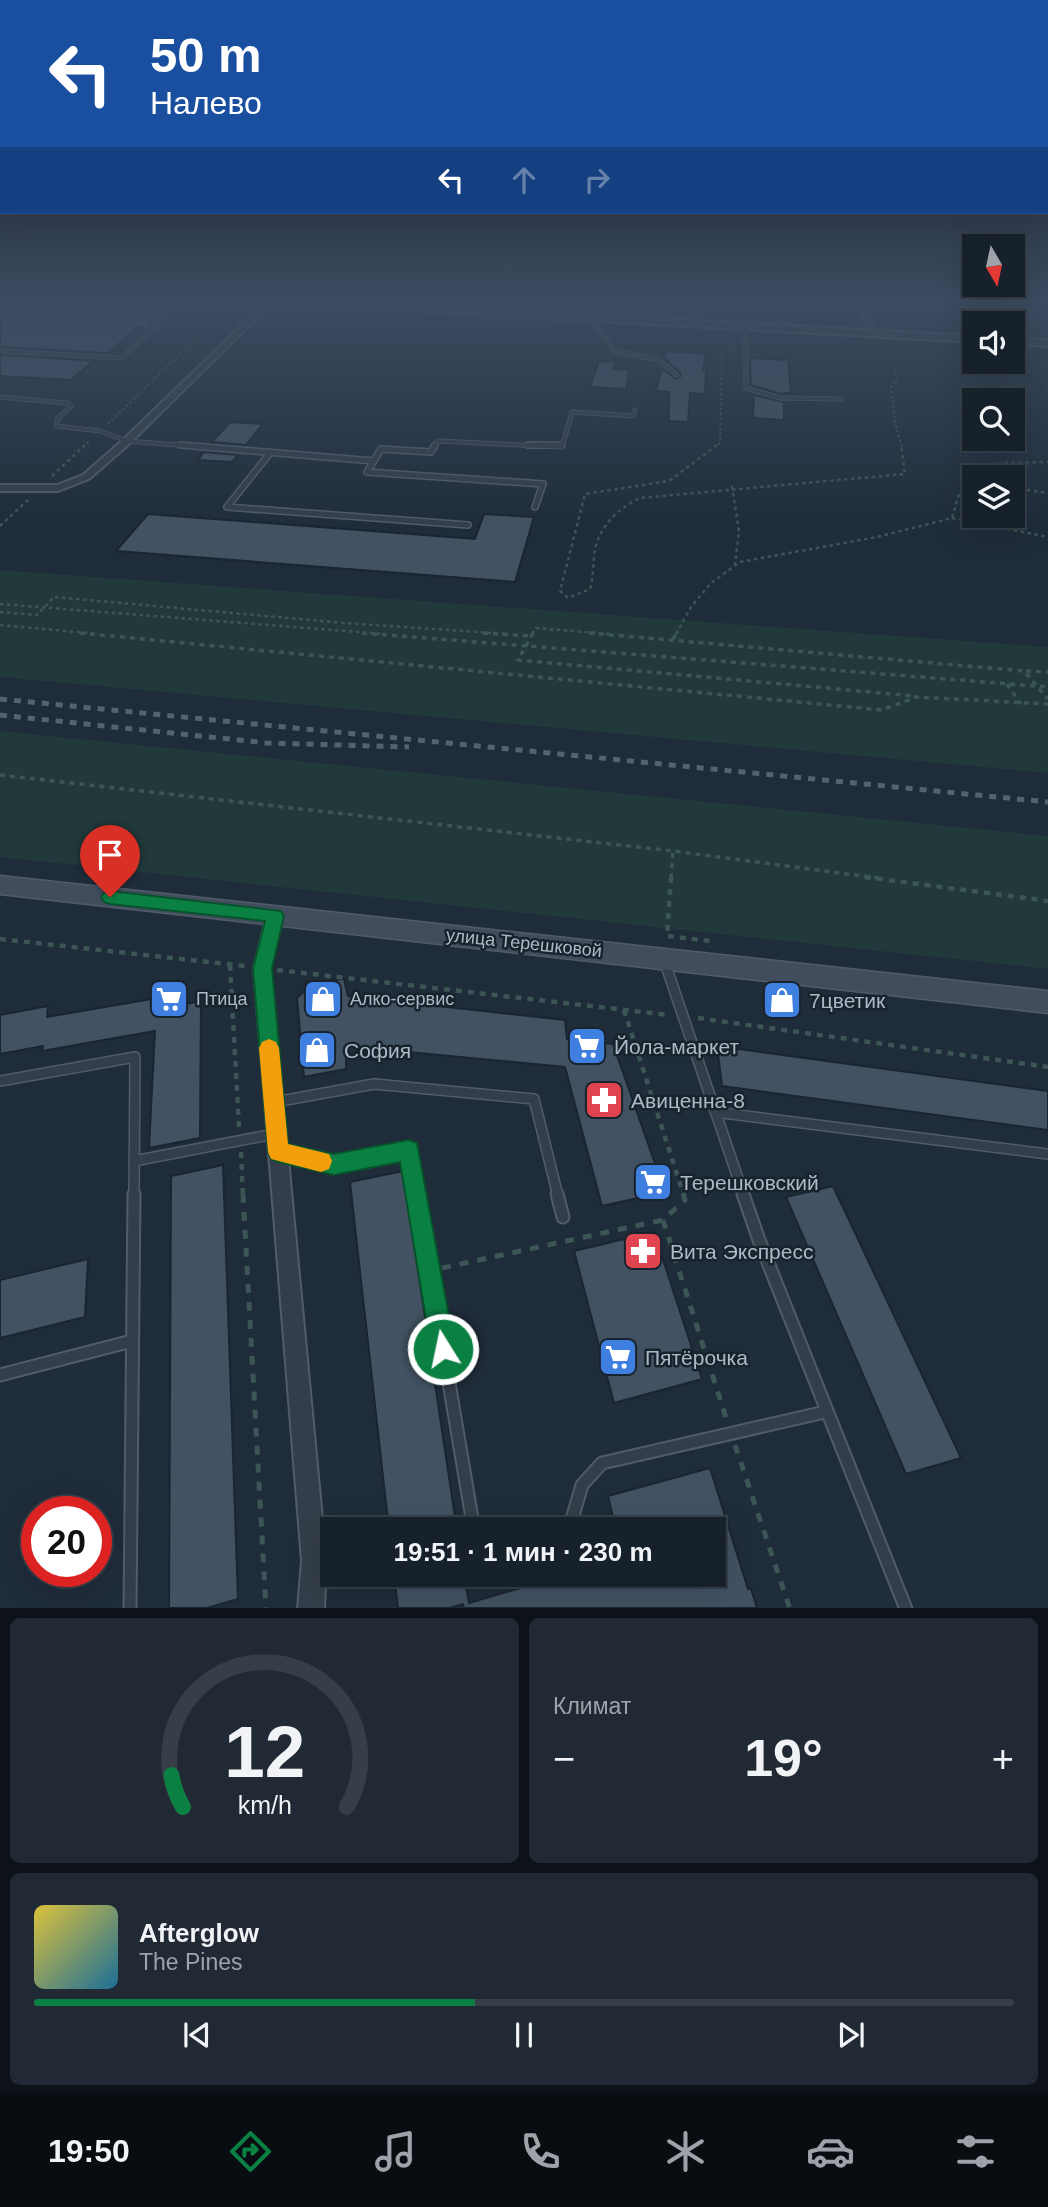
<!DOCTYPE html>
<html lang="ru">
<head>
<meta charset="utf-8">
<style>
	body { margin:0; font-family:Arial,sans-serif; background:#202934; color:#f1f3f6; height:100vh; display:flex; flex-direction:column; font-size:26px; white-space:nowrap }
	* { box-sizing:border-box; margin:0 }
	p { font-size:23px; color:#9ea3a9 }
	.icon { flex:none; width:38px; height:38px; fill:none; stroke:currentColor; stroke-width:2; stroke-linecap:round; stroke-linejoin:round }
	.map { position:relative; height:1608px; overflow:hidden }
	.details { display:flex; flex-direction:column; gap:10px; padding:10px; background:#0d1218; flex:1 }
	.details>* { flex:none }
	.hud { position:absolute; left:0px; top:0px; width:1048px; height:214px; box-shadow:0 7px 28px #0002,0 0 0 2px #363e48; background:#1a4fa0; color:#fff; overflow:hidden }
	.needle { width:46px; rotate:171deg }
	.buttons { position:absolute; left:962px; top:234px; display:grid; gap:14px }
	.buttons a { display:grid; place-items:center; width:63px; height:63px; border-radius:0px; background:#17212c; box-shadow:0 7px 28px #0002,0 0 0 2px #363e48; font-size:35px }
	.speed { position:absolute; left:21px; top:1496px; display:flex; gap:14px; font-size:35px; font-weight:700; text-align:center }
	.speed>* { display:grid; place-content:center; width:91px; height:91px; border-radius:50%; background:#17212c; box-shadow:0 7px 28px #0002,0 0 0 2px #363e48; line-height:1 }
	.speed .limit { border:10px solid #d22; background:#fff; color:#111 }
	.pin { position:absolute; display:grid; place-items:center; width:60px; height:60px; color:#fff; margin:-72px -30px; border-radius:50% 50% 50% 0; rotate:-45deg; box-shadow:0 0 7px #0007 }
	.pin .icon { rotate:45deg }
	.me { position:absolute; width:77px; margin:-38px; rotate:350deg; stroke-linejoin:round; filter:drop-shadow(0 0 5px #0008) }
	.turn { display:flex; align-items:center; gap:24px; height:147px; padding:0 35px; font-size:32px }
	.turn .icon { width:91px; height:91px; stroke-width:2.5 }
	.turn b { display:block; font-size:49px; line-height:60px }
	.lanes { display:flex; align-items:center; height:66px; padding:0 35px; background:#0003; justify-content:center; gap:35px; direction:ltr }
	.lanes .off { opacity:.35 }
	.big { font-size:52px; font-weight:600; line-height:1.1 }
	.details .card { flex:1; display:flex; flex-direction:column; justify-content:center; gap:10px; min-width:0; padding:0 24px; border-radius:10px; background:#202934 }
	.details .dial { align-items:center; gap:0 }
	.dial svg { height:182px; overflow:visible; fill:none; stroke:#363e48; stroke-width:7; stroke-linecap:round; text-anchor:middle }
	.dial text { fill:#f1f3f6; stroke:none }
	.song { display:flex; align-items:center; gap:21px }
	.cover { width:84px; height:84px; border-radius:10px; background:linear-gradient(135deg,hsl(50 70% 55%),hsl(200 70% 35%)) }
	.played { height:7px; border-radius:4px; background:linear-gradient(90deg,#0b8043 45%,#363e48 45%) }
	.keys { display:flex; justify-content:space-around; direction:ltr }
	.heat { display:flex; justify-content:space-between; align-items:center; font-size:38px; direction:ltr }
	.details .tiles { flex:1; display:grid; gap:10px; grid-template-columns:1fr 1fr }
	.card:last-child { grid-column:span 2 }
	.trip { position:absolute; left:320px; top:1517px; width:406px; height:70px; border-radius:0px; background:#17212c; box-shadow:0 7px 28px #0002,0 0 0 2px #363e48; font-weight:600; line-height:70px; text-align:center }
	.menu { display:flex; height:112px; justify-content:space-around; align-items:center; background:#090d12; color:#9ea3a9 }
	.menu .icon { width:49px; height:49px }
	.menu .selected { color:#0b8043 }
	.menu b { font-size:32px; color:#f1f3f6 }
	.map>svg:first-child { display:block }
</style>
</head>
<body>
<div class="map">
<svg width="1048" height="1609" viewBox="0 0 1048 1609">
	<rect width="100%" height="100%" fill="#1f2c3a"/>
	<g fill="#21393b">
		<path d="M1002,302H1048V317L1010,315Z"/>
		<path d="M0,570L1048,647V773L0,677Z"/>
		<path d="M0,731L1048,836V969L0,857Z"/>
	</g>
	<g fill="#425262" stroke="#1b2531" stroke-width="2">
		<path d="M0,302L143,309L152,325L148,328L138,327L108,353L0,347Z"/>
		<path d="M165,302H185L161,324L153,309Z"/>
		<path d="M666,351L706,354L703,370H706L705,394L690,393L688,422L669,421V392L656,391L662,368L676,379L681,376L680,372L664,358Z"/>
		<path d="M0,355L98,361L92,362L71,380L0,376Z"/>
		<path d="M750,358L788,360L791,392L781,394L751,385Z"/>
		<path d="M599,361L615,362L613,369L629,370L626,389L590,387Z"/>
		<path d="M754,395L784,402V420L753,418Z"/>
		<path d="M230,422L263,424L246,445L212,442Z"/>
		<path d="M204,452L238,455L232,462L198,460Z"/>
		<path d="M148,514L475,539L484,514L534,517L515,582L116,551Z"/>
		<path d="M344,979L348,996L565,1020L567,1039L613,1044L665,1192L602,1206L565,1067L346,1046V1069L304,1077L297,998L312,983Z"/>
		<path d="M766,985L790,987L792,1006L768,1004Z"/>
		<path d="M175,995V1006L201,1001L200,1138L149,1148L155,1031L42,1051L43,1046L0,1054V1015L48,1006L47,1017Z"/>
		<path d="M717,1046L1048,1091V1130L722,1086Z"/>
		<path d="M223,1165L238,1599L207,1608H169L171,1176Z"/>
		<path d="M403,1171L457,1530H389L350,1182Z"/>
		<path d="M833,1186L961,1458L906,1474L786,1197Z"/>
		<path d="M654,1232L702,1379L614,1403L574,1251Z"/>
		<path d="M88,1259L85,1317L0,1338V1280Z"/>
		<path d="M710,1468L748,1589H751L757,1608H464L463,1604L449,1608H398L394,1575H464L469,1603L565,1575H714V1530H616L608,1496Z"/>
	</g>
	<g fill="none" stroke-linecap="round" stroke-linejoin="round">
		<g stroke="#515c68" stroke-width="5">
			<g id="service-far3">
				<path d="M776,302L778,328"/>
				<path d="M530,315L536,302"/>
				<path d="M591,318L614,351L659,360L677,375"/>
				<path d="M695,323L697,302"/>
				<path d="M746,326V388L780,398L841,399"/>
				<path d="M0,351L121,358L157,326L147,307L153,302"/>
				<path d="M0,397L67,403L71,406L58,418L56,426L100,431L127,441L203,447"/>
				<path d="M434,447L438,441L562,447L572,412L633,416L635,410"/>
			</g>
		</g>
		<g stroke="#515c68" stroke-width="8">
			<g id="service-far2">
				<path d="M181,445L374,461"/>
				<path d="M435,445L431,452L381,449L367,472L543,484L535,507"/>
				<path d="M528,445H562"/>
				<path d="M270,453L227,507L468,525"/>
			</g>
		</g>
		<g stroke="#515c68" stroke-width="12">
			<g id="service-far1">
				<path d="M665,963L744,1196"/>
				<path d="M0,1081L135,1057L134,1196"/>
				<path d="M275,1102L374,1084L534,1099L558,1196"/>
				<path d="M715,1112L1048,1154"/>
				<path d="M279,1152L334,1164L409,1150L417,1196"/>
				<path d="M134,1161L274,1134"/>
			</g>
		</g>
		<g stroke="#515c68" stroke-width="15">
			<g id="service">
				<path d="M417,1194L474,1530"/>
				<path d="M557,1194L563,1217"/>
				<path d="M743,1194L759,1240L906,1609"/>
				<path d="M0,1375L132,1341"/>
				<path d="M558,1530L572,1519L582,1485L602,1463L825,1412"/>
				<path d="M130,1609L134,1194"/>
			</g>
		</g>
		<g stroke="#515c68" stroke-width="4">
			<g id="minor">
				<path d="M266,302H273L130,443L89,479L58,491H0V485H57L83,475L124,439Z"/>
				<path d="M858,302H865L878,335L871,333Z"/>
				<path d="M275,910L281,912L283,916L270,968L326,1561L324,1609H298L302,1561L254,968L267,916L269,912Z"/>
			</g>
		</g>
		<g stroke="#515c68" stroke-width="4">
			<g id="tertiary">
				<path d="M303,302H365L975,336V342L307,305Z"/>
				<path d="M1013,338L1048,340V346L1013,344Z"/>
			</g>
		</g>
		<g stroke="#515c68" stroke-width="3">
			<path id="secondary" d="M0,876L1048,991V1013L0,894Z"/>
		</g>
		<g stroke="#3c5555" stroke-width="2" stroke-dasharray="2.5 2.5" stroke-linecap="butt">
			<path d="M894,368L897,379L891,387L896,428L902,447"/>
			<path d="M108,424L234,302"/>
			<path d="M83,447L90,441"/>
			<path d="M714,447L720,443L722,353L738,346"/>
		</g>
		<g stroke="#3c5555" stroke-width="2.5" stroke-dasharray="3.5 3.5" stroke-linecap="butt">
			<path d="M717,445L669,481L585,494L560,591L568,598L590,589C593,578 593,567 594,556C597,529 616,509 640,498L905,474L901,445"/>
			<path d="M52,476L85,445"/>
			<path d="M732,486L739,531L735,565"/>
			<path d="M1013,488L1048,493"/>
			<path d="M952,518L1048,537"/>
			<path d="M0,526L29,499"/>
			<path d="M0,604L384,634"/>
			<path d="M0,612L37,615L54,597L344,623L508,634"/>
			<path d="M0,625L98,634"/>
			<path d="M532,634L536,628L609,634"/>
			<path d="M676,634L691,607L711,583L740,562L877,537L952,518L959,494L976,469L1002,463L1048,462"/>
		</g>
		<g stroke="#3c5555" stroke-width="3.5" stroke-dasharray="5 5" stroke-linecap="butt">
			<path d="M80,633L882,710L916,697L1048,704"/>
			<path d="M362,633L1048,687"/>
			<path d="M483,633L531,636"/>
			<path d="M533,633L518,660L914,696"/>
			<path d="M589,633L1024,671L1048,699"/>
			<path d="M673,639L677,633"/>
			<path d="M1026,671L1048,672"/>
			<path d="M1007,684L1021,704"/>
			<path d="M0,775L673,851L878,878"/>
			<path d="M671,878L673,851"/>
		</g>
		<g stroke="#3c5555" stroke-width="4.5" stroke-dasharray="6 6" stroke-linecap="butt">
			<path d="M671,877L667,936L710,941V947"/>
			<path d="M865,877L1048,901"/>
			<path d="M0,939L245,966"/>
			<path d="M230,965L239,1127"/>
			<path d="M277,970L669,1015"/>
			<path d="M624,1010L684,1196"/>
			<path d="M698,1018L1048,1067"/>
			<path d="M241,1152L243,1196"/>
		</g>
		<g stroke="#3c5555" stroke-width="5" stroke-dasharray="9 9" stroke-linecap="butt">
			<path d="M243,1194L266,1609"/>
			<path d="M683,1194L685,1200L663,1220L727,1421"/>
			<path d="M442,1268L663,1220"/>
			<path d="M735,1445L790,1609"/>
		</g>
		<use href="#service-far3" stroke="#333e4a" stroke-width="3.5"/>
		<use href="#service-far2" stroke="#333e4a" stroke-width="5"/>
		<use href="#service-far1" stroke="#333e4a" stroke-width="9"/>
		<use href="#service" stroke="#333e4a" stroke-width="11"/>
		<use href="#minor" fill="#333e4a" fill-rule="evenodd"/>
		<use href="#tertiary" fill="#333e4a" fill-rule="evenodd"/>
		<use href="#secondary" fill="#414d5d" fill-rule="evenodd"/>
		<g stroke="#556271" stroke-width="5" stroke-dasharray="7 7" stroke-linecap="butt">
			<path d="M0,699L1048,802"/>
			<path d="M0,715L267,743L409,747"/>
		</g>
	</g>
	<linearGradient id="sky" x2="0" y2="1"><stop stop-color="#111820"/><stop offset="0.57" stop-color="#3c4b60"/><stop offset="1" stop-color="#3c4b60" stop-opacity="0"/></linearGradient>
	<rect width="1048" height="528" fill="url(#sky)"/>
	<path fill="#0b8043" stroke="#07532c" stroke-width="2" d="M110,891L281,911L284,916L272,968L288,1144L334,1154L409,1140L417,1143L455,1349L452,1357L443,1361L434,1357L431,1349L400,1162L334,1175L278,1162L271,1159L268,1152L253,968L265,921L110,904L104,902L101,897L104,893Z"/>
	<path fill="#f59e0b" d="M269,1039L276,1042L279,1048L288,1144L329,1154L332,1161L329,1169L321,1172L271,1159L268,1152L259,1048L262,1042Z"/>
	<defs>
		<g id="supermarket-square" transform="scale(2.0125)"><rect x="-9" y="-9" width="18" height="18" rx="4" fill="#3f7fe0" stroke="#19232e"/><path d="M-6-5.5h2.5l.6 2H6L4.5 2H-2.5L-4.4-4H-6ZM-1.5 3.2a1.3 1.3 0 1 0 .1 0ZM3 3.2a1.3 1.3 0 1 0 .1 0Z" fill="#fff"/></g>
		<g id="shop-square" transform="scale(2.0125)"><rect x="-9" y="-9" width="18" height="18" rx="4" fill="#3f7fe0" stroke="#19232e"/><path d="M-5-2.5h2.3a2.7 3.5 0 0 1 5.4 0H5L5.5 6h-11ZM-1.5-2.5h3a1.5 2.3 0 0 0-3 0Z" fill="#fff"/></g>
		<g id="pharmacy-square" transform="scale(2.0125)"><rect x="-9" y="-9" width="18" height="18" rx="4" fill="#e0444e" stroke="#19232e"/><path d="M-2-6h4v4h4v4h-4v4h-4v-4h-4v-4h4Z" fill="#fff"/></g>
	</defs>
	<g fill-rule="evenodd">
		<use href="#supermarket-square" x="169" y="999"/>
		<use href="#shop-square" x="323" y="999"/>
		<use href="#shop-square" x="782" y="1000"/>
		<use href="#supermarket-square" x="587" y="1046"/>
		<use href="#shop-square" x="317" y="1050"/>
		<use href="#pharmacy-square" x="604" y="1100"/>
		<use href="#supermarket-square" x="653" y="1182"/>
		<use href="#pharmacy-square" x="643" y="1251"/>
		<use href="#supermarket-square" x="618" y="1357"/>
	</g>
	<g text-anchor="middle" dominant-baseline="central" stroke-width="5" stroke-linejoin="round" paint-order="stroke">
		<g font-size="18" fill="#aeb9c7" stroke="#19232e">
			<text transform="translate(524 943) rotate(6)">улица Терешковой</text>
		</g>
		<g font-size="18" fill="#aeb9c7" stroke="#19232e" text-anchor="start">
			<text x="196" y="999">Птица</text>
			<text x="350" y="999">Алко-сервис</text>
		</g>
		<g font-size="21" fill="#aeb9c7" stroke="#19232e" text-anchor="start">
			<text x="809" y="1000">7цветик</text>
			<text x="614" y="1046">Йола-маркет</text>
			<text x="344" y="1050">София</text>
			<text x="631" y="1100">Авиценна-8</text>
			<text x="680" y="1182">Терешковский</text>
			<text x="670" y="1251">Вита Экспресс</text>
			<text x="645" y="1357">Пятёрочка</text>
		</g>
	</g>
</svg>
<div class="buttons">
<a><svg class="needle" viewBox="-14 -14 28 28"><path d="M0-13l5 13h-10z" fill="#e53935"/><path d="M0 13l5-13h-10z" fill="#9ea3a9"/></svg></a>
<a><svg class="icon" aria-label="sound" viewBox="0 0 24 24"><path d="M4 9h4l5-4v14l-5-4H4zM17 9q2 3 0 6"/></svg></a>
<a><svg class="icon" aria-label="search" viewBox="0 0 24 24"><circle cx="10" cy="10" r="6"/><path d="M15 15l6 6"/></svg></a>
<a><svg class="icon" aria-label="layers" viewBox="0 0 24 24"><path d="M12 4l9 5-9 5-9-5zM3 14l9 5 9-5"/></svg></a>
</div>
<div class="speed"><div class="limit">20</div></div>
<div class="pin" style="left:110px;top:897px;background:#d93025"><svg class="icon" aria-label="arrive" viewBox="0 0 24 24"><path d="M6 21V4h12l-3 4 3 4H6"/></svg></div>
<svg class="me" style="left:443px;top:1349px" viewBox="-20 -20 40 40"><circle r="17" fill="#0b8043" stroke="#fff" stroke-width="3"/><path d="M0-11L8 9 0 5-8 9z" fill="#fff"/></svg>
<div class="trip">19:51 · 1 мин · 230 m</div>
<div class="hud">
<div class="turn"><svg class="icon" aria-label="left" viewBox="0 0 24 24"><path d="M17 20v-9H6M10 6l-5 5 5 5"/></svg><div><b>50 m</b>Налево</div></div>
<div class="lanes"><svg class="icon" aria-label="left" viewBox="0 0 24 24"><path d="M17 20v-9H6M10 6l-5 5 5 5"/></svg><svg class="icon off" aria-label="ahead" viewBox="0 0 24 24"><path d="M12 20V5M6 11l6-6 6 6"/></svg><svg class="icon off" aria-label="right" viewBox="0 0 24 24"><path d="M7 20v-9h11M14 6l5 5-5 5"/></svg></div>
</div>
</div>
<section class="details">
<div class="tiles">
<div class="card dial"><svg viewBox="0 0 100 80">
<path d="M14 69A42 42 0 1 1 86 69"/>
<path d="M14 69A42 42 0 0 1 9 55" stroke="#0b8043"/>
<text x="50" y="56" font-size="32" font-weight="700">12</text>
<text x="50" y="72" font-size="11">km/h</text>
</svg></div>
<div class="card"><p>Климат</p>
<div class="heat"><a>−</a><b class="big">19°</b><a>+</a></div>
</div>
<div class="card">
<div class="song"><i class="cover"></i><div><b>Afterglow</b><p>The Pines</p></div></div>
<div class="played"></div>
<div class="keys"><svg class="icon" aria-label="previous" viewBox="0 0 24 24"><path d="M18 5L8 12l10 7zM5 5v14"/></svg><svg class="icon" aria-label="pause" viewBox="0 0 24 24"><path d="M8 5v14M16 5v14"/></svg><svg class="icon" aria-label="next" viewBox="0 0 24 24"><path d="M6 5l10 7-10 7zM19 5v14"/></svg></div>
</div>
</div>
</section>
<nav class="menu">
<b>19:50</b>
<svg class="icon selected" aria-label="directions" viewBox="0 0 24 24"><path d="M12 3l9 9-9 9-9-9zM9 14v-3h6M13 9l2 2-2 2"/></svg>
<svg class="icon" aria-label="music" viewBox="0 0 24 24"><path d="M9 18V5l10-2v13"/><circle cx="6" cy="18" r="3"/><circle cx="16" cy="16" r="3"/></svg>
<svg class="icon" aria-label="phone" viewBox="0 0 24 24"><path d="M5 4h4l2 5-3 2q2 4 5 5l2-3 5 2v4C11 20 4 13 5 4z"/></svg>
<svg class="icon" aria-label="climate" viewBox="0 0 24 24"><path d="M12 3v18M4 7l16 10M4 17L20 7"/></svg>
<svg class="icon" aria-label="car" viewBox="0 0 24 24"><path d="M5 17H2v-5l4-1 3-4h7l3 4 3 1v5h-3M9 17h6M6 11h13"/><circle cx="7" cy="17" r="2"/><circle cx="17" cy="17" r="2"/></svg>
<svg class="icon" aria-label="filters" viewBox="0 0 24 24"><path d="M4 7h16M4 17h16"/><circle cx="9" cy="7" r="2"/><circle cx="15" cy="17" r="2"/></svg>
</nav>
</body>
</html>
